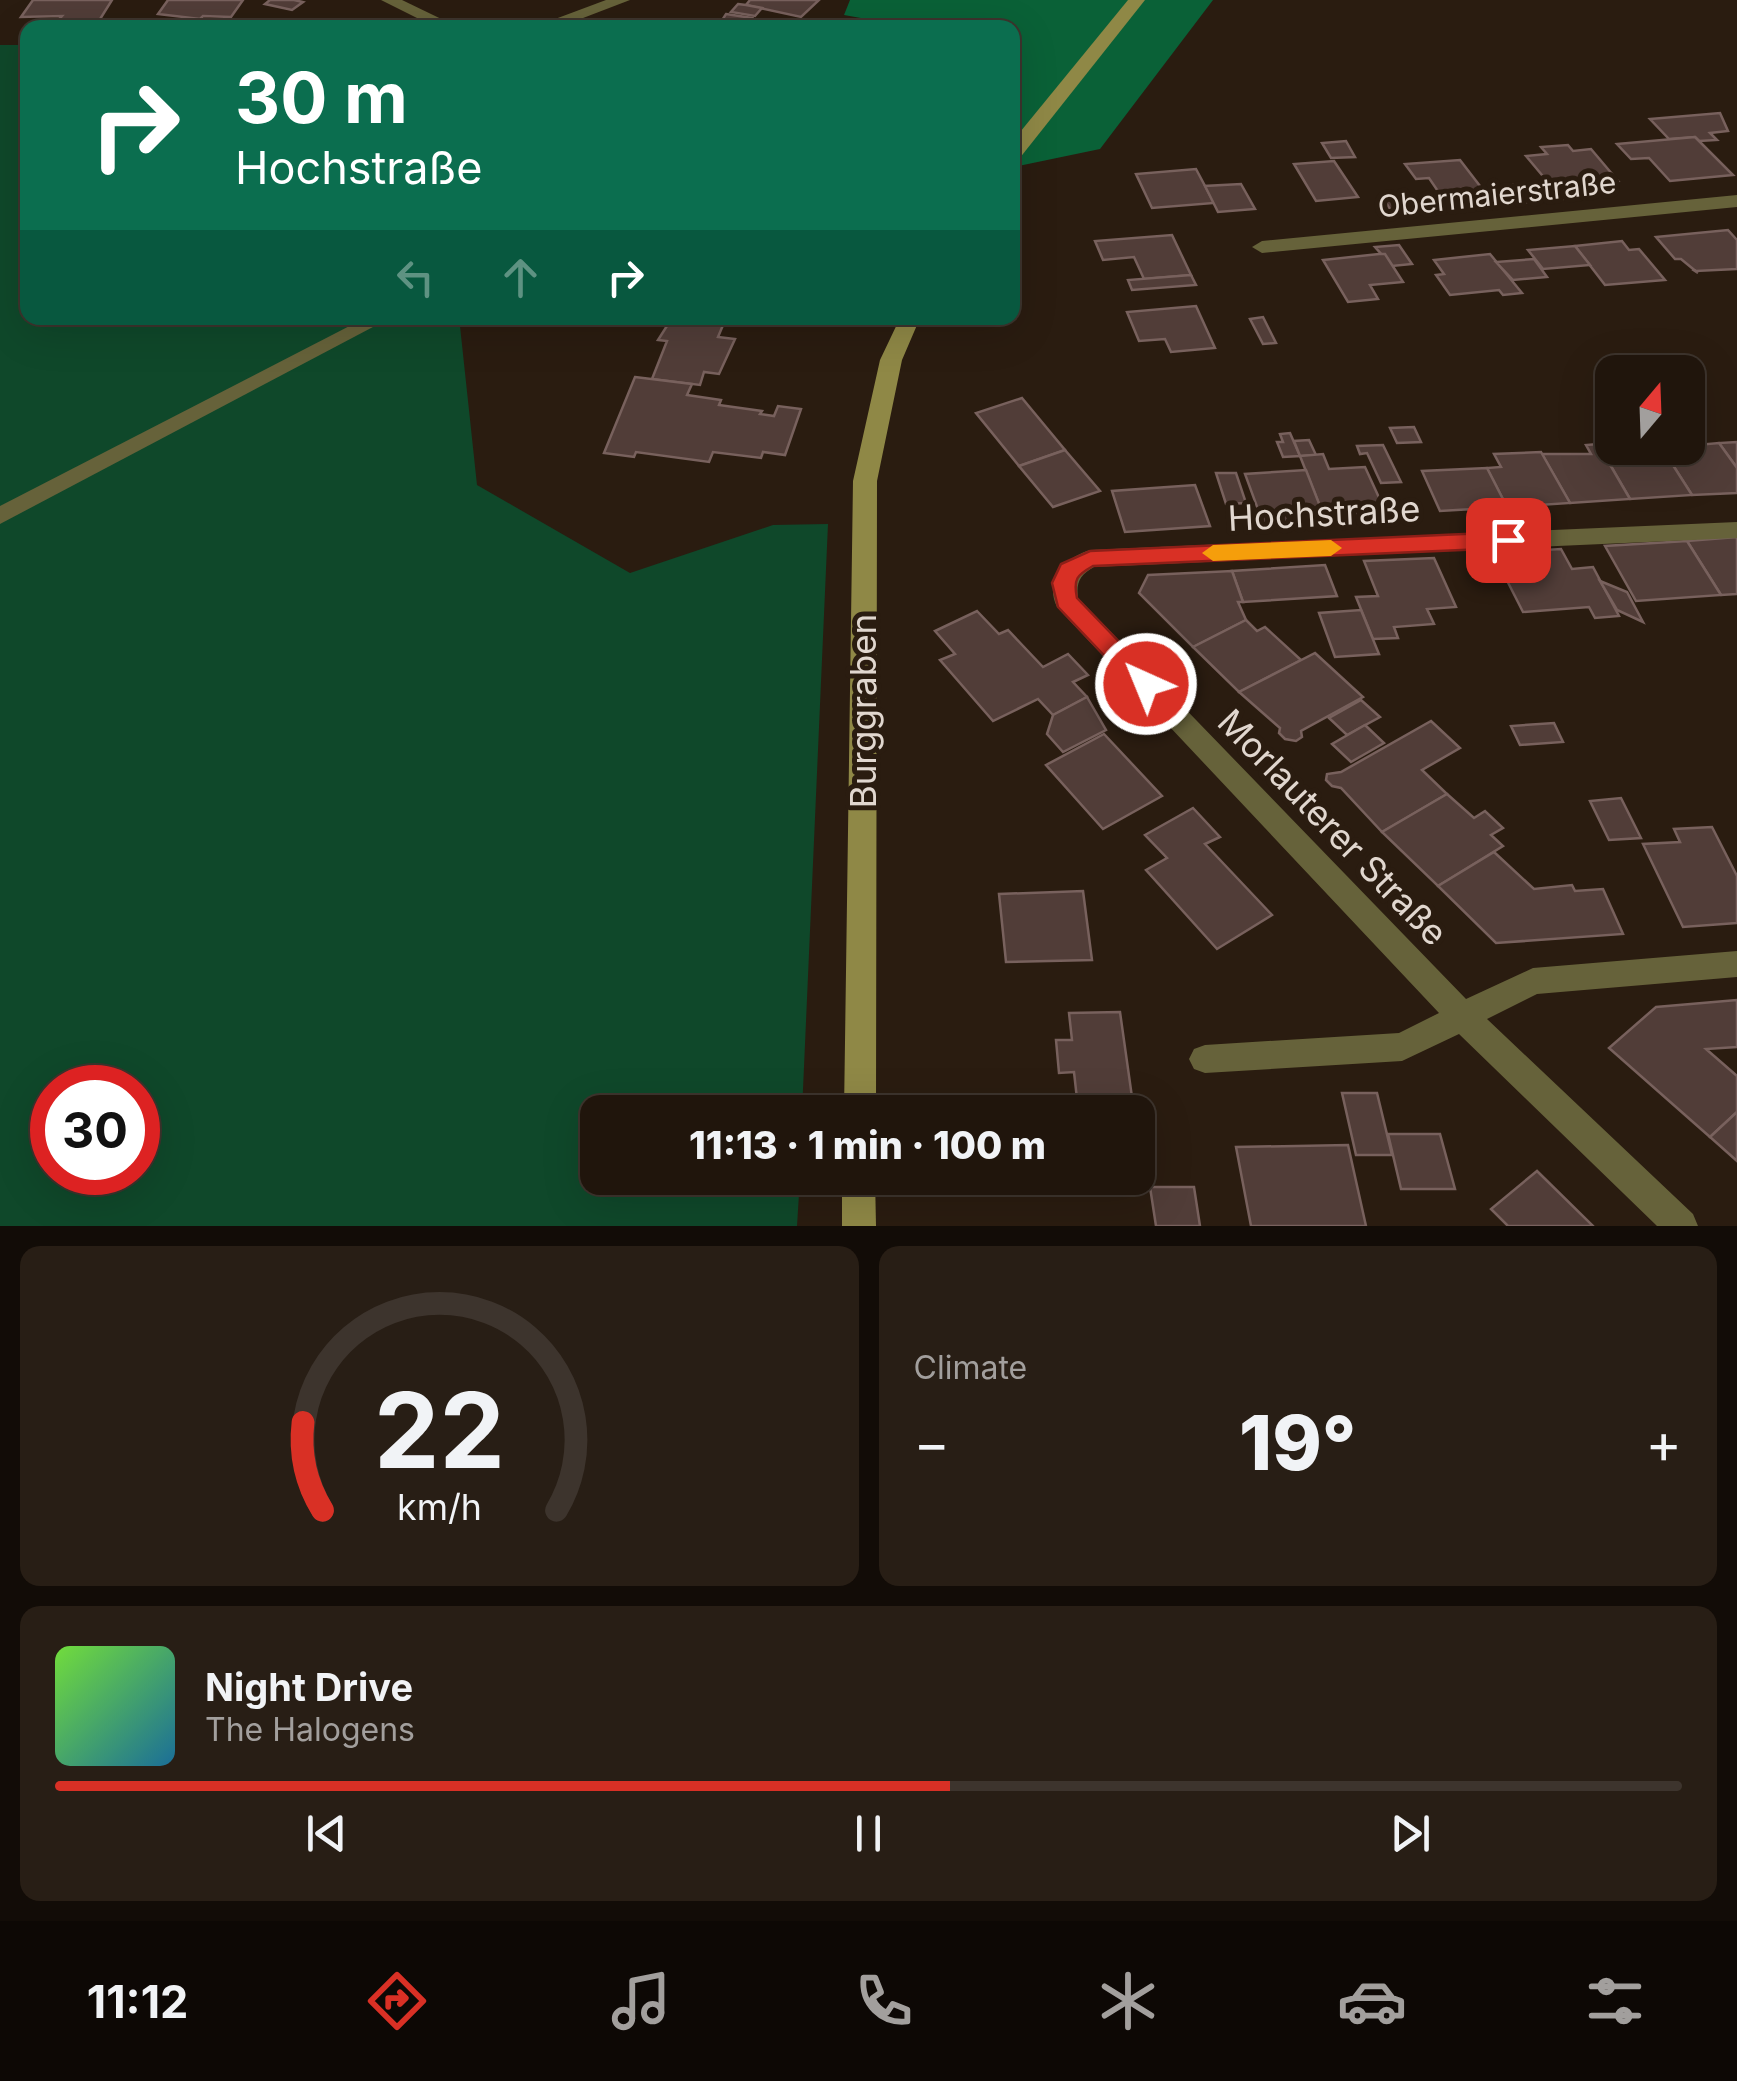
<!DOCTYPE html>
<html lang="en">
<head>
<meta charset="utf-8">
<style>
	body { margin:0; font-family:Inter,sans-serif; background:#281e15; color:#f1f3f6; height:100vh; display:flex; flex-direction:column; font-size:38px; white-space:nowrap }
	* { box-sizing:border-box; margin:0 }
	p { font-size:32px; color:#a29f9d }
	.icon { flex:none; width:55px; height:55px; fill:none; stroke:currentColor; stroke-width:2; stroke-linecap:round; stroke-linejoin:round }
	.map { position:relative; height:1226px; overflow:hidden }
	.side { display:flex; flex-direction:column; gap:20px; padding:20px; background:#120c07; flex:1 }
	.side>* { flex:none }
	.banner { position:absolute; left:20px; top:20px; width:1000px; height:305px; border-radius:20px; box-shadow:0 10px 40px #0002,0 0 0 2px #3d342d; background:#0b6e4f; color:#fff; overflow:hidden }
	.needle { width:65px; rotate:19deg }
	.fabs { position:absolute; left:1595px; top:355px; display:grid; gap:20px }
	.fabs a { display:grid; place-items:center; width:110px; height:110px; border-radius:20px; background:#20150c; box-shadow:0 10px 40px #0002,0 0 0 2px #3d342d; font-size:50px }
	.speed { position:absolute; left:30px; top:1065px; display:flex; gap:20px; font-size:50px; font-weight:700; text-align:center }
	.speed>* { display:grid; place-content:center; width:130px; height:130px; border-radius:50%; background:#20150c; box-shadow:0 10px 40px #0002,0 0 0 2px #3d342d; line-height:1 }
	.speed .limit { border:15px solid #d22; background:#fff; color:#111 }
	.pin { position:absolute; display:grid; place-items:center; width:85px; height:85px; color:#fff; margin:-42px; border-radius:20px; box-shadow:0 5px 15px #0006 }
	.me { position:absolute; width:110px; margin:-55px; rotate:316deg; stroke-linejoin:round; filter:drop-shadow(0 0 8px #0008) }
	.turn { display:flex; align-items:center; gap:35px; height:210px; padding:0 50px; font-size:45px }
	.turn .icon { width:130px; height:130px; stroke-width:2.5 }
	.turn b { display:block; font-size:70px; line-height:85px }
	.lanes { display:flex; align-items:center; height:95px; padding:0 50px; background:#0003; justify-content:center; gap:50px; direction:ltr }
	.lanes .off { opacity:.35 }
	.big { font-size:75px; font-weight:800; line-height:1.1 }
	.side .widget { flex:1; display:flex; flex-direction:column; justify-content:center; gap:15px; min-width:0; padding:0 35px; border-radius:20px; background:#281e15 }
	.side .dial { align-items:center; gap:0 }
	.dial svg { height:260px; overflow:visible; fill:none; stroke:#3d342d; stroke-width:7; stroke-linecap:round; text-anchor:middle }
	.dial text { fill:#f1f3f6; stroke:none }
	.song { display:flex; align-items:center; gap:30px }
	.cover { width:120px; height:120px; border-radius:15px; background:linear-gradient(135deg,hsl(100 70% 55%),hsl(200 70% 35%)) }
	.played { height:10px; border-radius:5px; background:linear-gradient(90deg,#d93025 55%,#3d342d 55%) }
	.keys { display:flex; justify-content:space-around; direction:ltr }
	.heat { display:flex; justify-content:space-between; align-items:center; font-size:55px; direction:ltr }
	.side .tiles { flex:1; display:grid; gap:20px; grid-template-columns:1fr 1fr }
	.widget:last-child { grid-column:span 2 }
	.trip { position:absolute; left:580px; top:1095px; width:575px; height:100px; border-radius:20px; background:#20150c; box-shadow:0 10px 40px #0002,0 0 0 2px #3d342d; font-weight:800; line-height:100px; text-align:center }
	.tab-bar { display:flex; height:160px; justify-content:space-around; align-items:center; background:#0d0805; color:#a29f9d }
	.tab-bar .icon { width:70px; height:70px }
	.tab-bar .active { color:#d93025 }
	.tab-bar b { font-size:45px; color:#f1f3f6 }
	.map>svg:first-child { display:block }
</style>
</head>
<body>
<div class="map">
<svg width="1737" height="1226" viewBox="0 0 1737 1226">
	<rect width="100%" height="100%" fill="#2a1c10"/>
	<path fill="#0f482a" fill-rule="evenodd" d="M0,45H27L28,318H444L460,326L477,485L630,573L773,525L828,524L802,1112H598V1178H800L797,1226H0ZM52,1088H138V1172H52Z"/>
	<path fill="#0a6137" d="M850,0H1213L1100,149L1013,167V62L1022,50L1013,47L1012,28L911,27L844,15Z"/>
	<g fill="#513d38" stroke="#78615d" stroke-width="2.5">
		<path d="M33,0H112L97,24L54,25L62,16L21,17Z"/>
		<path d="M168,0H243L231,17L203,16L200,19L158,14Z"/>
		<path d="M270,0H294L303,2L292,10L265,4Z"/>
		<path d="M750,0H819L801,17L746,5Z"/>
		<path d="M738,4L746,5L762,8L755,16L731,12Z"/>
		<path d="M726,14L752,18L745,28H717Z"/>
		<path d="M1720,113L1728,131L1710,133L1717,140L1699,141L1695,137L1669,139L1650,119Z"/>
		<path d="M1695,137L1733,175L1670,181L1649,158L1631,159L1617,144Z"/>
		<path d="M1346,141L1355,157L1331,158L1322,143Z"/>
		<path d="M1568,145L1573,151L1591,149L1618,181L1552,187L1526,156L1547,154L1541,147Z"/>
		<path d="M1460,160L1490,199L1446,203L1429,178L1416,179L1405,164Z"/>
		<path d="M1334,161L1358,197L1316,201L1294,164Z"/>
		<path d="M1196,169L1214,203L1152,208L1136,174Z"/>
		<path d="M1548,181L1552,187L1563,186L1573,198L1518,203L1504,186Z"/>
		<path d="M1241,184L1255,209L1218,212L1205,186Z"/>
		<path d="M1408,196L1419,211L1393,214L1383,198Z"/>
		<path d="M1728,230L1737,240V269L1695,271L1698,273L1681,259H1675L1656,237Z"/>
		<path d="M1172,235L1191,275L1144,279L1134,257L1103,260L1095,241Z"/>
		<path d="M1622,241L1629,250L1639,249L1665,280L1605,285L1575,246Z"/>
		<path d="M1399,245L1412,264L1392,266L1375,247Z"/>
		<path d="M1575,246L1590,265L1543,269L1528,250Z"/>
		<path d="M1379,254H1385L1403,282L1370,285L1378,299L1348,302L1323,260Z"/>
		<path d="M1490,254L1522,293L1503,295L1499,290L1450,295L1436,275L1444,274L1434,260Z"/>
		<path d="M1534,259L1547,277L1513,280L1496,262Z"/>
		<path d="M1191,275L1196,285L1132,290L1128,280Z"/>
		<path d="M1196,306L1215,348L1171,352L1165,339L1139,341L1127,312Z"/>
		<path d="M1263,317L1276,343L1263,344L1250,319Z"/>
		<path d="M672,318H726L718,337L735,339L719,374L704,372L700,385L652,379L667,341L658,340Z"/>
		<path d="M635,377L692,384L687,395L721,400L719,405L762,411L760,414L774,416L778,406L801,409L785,455L763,452L761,458L713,452L709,462L636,452L634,457L604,453Z"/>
		<path d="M1022,398L1065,450L1019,466L976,413Z"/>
		<path d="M1414,427L1421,442L1397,443L1390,428Z"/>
		<path d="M1290,433L1300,456L1283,457L1277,442H1283L1280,434Z"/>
		<path d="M1309,440L1316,455L1300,456L1294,441Z"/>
		<path d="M1737,442V468L1719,443Z"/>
		<path d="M1719,443L1737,468V493L1692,495L1662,448Z"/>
		<path d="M1598,444H1610L1616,453L1662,448L1692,495L1630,499Z"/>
		<path d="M1598,444L1630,499L1570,503L1542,454H1591L1586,445Z"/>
		<path d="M1383,445L1401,482L1381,483L1367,453L1360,454L1357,446Z"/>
		<path d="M1065,450L1100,491L1053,507L1019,466Z"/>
		<path d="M1541,452L1570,503L1507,507L1487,468L1501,467L1494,454Z"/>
		<path d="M1323,454L1329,469L1365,467L1387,515L1325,519L1300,456Z"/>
		<path d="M1487,468L1507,507L1440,511L1422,471Z"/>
		<path d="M1306,470L1325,519L1263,523L1245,474Z"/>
		<path d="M1216,473H1236L1246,503L1226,504Z"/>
		<path d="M1195,485L1210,526L1125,532L1112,491Z"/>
		<path d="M1737,537V594L1721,595L1687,541Z"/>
		<path d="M1687,541L1721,595L1636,601L1605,546Z"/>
		<path d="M1561,549L1572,569L1593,567L1619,616L1595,618L1589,607L1523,612L1493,553Z"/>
		<path d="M1434,558L1456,607L1427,609L1434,624L1394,627L1398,638L1373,639L1356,597L1378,596L1364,561Z"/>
		<path d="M1325,565L1337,596L1243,602L1232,571Z"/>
		<path d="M1232,571L1243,602H1238L1246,620L1193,647L1139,593L1148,575Z"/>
		<path d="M1600,581L1627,592L1643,622L1617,610Z"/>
		<path d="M1361,610L1379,654L1335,657L1319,613Z"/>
		<path d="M977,611L999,634L1008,630L1043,667L1068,654L1088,675L1073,682L1087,697L1053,715L1038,699L993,721L940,660L955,654L935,631Z"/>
		<path d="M1246,620L1257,631L1265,627L1301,660L1239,692L1193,647Z"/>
		<path d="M1315,653L1363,697L1301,731L1302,737L1296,741L1285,739L1279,733L1280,728L1239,692Z"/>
		<path d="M1087,697L1106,730L1063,752L1047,734L1053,715Z"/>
		<path d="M1361,700L1380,717L1347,735L1329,718Z"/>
		<path d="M1431,721L1460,748L1422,770L1447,794L1382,832L1341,788L1332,786L1326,780L1327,774L1341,772Z"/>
		<path d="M1554,723L1563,742L1520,745L1511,726Z"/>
		<path d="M1365,725L1384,743L1351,762L1332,744Z"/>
		<path d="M1104,734L1162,796L1103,829L1046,765Z"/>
		<path d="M1447,794L1474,818L1485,811L1503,828L1491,835L1503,846L1438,886L1382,832Z"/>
		<path d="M1621,798L1641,838L1609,840L1590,801Z"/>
		<path d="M1193,808L1220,837L1205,844L1272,915L1217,949L1146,870L1167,858L1145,835Z"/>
		<path d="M1712,827L1737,876V923L1683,927L1643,844L1680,842L1674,829Z"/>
		<path d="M1494,852L1534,889L1572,885L1575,891L1603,889L1623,934L1496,943L1438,886Z"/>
		<path d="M1083,891L1092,960L1006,962L999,894Z"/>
		<path d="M1737,1000V1047L1706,1049L1737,1076V1112L1710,1137L1609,1048L1656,1007Z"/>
		<path d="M1120,1012L1132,1097L1077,1099L1074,1072L1059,1073L1056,1040H1072L1069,1013Z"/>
		<path d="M1342,1093H1377L1392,1155H1356Z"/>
		<path d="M1113,1098L1115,1112H1022L1021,1100Z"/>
		<path d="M1737,1112V1161L1710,1137Z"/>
		<path d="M1388,1134H1440L1455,1189H1401Z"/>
		<path d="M1348,1145L1366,1226H1251L1236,1147Z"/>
		<path d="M1537,1171L1593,1226H1508L1491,1209Z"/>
		<path d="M1029,1178H1124V1182L1029,1184Z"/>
		<path d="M1150,1187H1194L1200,1226H1156Z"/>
	</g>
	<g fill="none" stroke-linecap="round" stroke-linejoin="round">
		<g fill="#66623a" fill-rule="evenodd">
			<path d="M381,0H402L460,28H437Z"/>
			<path d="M606,0H630L557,28H531Z"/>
			<path d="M1737,195V207L1262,253L1252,247L1262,241Z"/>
			<path d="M365,318H390L0,524V506Z"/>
			<path d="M1737,522V538L1094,567C1080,575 1076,582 1078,598L1466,999L1533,968L1737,951V977L1537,994L1487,1019L1693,1214L1698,1226H1657L1459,1034L1402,1061L1205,1073L1194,1069L1189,1059L1194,1049L1205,1045L1399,1033L1439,1013L1057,607C1044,580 1064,558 1090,550Z"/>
		</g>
		<g fill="#8f8846" fill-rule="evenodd">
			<path d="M1128,0H1145L1019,159L1012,160V142Z"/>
			<path d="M900,318H920L902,360L877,481L876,1112H844L853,481L880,360Z"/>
			<path d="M842,1178H875L876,1226H842Z"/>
		</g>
	</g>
	<path fill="#d93025" stroke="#8d1f18" stroke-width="2.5" d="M1508,532L1519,540L1508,548L1093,566C1077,575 1073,579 1077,598L1154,678L1157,684L1154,690H1137L1058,607L1052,583L1061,564L1090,551Z"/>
	<path fill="#f59e0b" d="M1331,540L1342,548L1331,556L1213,561L1202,553L1213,545Z"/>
	<g text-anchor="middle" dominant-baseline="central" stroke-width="10" stroke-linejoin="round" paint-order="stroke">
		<g font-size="30" fill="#e1d7cf" stroke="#2a1c10">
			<text transform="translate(1497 194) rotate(-6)">Obermaierstraße</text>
		</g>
		<g font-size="35" fill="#e1d7cf" stroke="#2a1c10">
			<text transform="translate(1324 513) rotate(-3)">Hochstraße</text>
			<text transform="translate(863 711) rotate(-90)">Burggraben</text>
			<text transform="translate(1333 827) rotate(46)">Morlauterer Straße</text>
		</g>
	</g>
</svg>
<div class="fabs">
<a><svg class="needle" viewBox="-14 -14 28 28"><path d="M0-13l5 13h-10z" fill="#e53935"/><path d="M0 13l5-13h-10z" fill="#a29f9d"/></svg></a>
</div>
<div class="speed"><div class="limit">30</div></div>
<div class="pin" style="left:1508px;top:540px;background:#d93025"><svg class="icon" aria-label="arrive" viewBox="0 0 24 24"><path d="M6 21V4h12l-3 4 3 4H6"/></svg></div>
<svg class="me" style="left:1146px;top:684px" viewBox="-20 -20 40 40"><circle r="17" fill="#d93025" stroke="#fff" stroke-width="3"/><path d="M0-11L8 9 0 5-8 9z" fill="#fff"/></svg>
<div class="trip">11:13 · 1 min · 100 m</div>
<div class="banner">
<div class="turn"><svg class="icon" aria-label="right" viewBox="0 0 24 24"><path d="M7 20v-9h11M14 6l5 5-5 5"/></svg><div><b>30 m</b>Hochstraße</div></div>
<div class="lanes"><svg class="icon off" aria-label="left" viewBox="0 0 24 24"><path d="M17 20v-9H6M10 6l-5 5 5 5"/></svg><svg class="icon off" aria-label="ahead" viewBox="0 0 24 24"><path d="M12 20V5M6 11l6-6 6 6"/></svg><svg class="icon" aria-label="right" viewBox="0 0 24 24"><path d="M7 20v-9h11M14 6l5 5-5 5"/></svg></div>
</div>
</div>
<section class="side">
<div class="tiles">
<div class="widget dial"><svg viewBox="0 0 100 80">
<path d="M14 69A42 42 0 1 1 86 69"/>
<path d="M14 69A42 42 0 0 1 8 42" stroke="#d93025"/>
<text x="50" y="56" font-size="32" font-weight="700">22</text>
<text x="50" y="72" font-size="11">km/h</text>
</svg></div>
<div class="widget"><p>Climate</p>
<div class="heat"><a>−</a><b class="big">19°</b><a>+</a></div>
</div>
<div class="widget">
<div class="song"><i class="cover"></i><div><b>Night Drive</b><p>The Halogens</p></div></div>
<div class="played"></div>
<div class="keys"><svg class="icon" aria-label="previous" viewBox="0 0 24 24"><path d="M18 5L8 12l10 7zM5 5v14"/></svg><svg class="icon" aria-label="pause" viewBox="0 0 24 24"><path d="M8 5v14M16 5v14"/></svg><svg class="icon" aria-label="next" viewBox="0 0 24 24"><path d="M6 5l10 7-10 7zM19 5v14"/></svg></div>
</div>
</div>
</section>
<nav class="tab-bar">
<b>11:12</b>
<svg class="icon active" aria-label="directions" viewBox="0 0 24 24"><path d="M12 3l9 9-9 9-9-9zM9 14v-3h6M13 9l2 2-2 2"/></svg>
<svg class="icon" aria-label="music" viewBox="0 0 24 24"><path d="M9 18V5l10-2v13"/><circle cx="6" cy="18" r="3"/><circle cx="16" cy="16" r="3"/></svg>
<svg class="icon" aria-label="phone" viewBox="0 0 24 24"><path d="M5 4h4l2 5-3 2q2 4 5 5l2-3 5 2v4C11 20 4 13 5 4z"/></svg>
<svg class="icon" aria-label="climate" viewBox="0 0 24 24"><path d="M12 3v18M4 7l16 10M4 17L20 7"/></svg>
<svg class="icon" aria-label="car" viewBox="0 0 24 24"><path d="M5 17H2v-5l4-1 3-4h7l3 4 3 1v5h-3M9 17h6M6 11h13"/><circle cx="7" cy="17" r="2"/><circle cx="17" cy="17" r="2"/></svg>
<svg class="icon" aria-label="filters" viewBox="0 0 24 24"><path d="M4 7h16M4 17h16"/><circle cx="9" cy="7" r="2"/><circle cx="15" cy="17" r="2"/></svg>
</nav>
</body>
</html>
